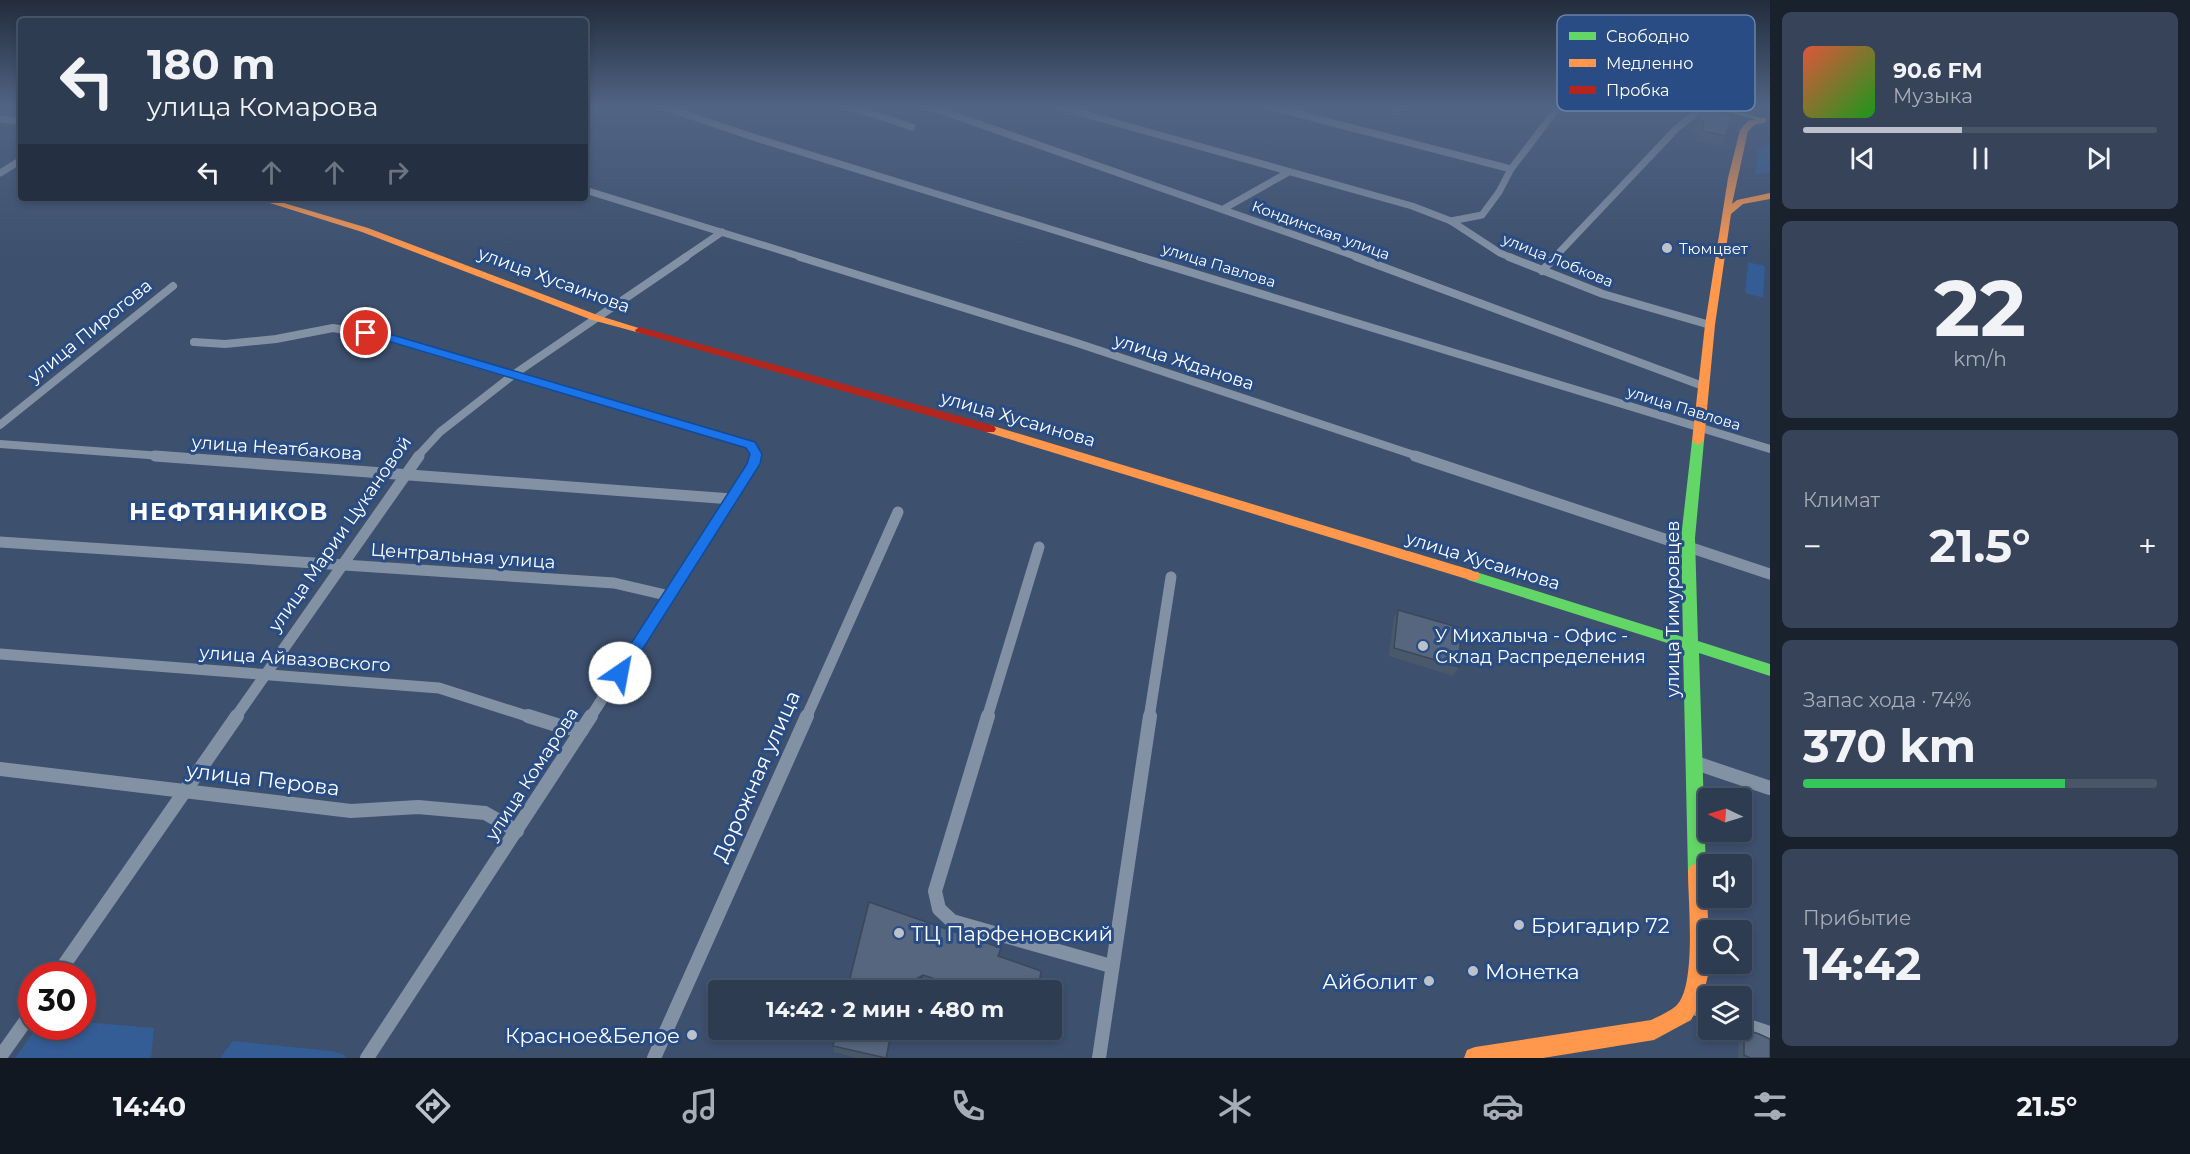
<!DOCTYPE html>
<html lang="ru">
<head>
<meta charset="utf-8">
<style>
	body { margin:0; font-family:Montserrat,sans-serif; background:#364359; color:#f1f3f6; height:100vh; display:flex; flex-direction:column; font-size:22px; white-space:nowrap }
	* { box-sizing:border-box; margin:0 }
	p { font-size:20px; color:#a7adb8 }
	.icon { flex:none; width:33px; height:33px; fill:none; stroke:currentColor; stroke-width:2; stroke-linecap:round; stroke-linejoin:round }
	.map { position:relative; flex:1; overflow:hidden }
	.details { display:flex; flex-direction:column; gap:12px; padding:12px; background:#19212d; width:420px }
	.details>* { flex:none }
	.banner { position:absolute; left:18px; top:18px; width:570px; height:183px; border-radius:6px; box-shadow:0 3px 9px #0003,0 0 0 2px #495669; background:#2e3c52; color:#f1f3f6; overflow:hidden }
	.needle { width:39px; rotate:274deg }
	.tools { position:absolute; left:1698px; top:788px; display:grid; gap:12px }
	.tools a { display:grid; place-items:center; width:54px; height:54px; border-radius:6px; background:#2e3c52; box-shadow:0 3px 9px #0003,0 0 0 2px #495669; font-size:30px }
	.speed { position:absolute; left:18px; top:962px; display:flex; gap:12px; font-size:30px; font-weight:700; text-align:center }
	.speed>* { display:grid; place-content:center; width:78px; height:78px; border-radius:50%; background:#2e3c52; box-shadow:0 3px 9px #0003,0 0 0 2px #495669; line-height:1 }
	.speed .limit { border:9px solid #d22; background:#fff; color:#111 }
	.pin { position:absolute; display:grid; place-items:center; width:51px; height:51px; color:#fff; margin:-26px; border:3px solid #fff; border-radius:50%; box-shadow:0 2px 6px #0007 }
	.me { position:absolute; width:66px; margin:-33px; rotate:33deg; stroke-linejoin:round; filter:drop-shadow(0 0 4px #0008) }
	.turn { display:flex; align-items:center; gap:21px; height:126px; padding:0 30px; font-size:27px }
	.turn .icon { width:78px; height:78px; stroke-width:2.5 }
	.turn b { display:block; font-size:42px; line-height:51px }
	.lanes { display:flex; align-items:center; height:57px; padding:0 30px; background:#0003; justify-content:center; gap:30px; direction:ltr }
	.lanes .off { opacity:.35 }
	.big { font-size:45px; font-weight:700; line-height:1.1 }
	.details .tile { flex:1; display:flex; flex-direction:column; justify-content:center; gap:9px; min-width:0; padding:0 21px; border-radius:9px; background:#364359 }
	.details .dial { align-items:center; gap:0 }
	.dial b { font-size:78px; line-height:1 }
	.song { display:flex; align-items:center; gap:18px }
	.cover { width:72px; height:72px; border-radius:9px; background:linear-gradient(135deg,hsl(10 70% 55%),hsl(120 70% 35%)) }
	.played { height:6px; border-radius:3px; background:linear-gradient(90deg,#bbc2cc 45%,#495669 45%) }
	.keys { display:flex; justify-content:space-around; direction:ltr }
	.heat { display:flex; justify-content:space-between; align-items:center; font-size:33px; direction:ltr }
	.charge { height:9px; border-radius:4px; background:linear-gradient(90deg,#34c759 74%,#495669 0) }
	.trip { position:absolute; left:708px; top:980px; width:354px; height:60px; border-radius:6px; background:#2e3c52; box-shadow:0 3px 9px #0003,0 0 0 2px #495669; font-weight:700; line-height:60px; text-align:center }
	.tabs { display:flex; height:96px; justify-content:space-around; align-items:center; background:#121821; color:#a7adb8 }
	.tabs .icon { width:42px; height:42px }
	.tabs .selected { color:#bbc2cc }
	.tabs b { font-size:27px; color:#f1f3f6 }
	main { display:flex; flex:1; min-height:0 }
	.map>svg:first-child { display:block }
</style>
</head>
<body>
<main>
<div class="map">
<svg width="1770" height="1058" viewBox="0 0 1770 1058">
	<rect width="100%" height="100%" fill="#3d506e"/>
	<g fill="#345c95">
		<path d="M1770,143V172L1755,175L1758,150Z"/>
		<path d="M1748,262L1765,266L1763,298L1745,293Z"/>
		<path d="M83,1022L154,1028L151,1058H15L38,1026H82Z"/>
		<path d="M233,1041L331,1051L345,1055V1058H220Z"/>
	</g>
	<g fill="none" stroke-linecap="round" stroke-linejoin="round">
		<g stroke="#8391a4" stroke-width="7">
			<path d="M661,106L759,139L1144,258"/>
			<path d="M848,106L912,127"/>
			<path d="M928,106L1360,258"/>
			<path d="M1056,106L1412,206L1451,221L1500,253L1512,258"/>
			<path d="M1268,106L1511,169"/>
			<path d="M1394,110L1402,106"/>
			<path d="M0,119L21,121"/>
			<path d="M0,173L21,160"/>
			<path d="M585,190L805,258"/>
			<path d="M1225,208L1287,173"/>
			<path d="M1451,221L1482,215L1499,192L1511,169L1559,106"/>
			<path d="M684,258L722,232"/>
			<path d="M1554,258L1676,129L1701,109"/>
		</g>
		<g stroke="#8391a4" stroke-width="8">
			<path d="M800,257L1074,342L1420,457"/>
			<path d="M1140,257L1770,449"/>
			<path d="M1356,257L1703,386"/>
			<path d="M1509,257L1603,294L1710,325"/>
			<path d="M1542,271L1555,257"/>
			<path d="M194,342L225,344L276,339L333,328L383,336L750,445L756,454L755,457"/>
			<path d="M0,425L173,286"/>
			<path d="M0,444L175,457"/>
			<path d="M417,457L440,432L513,375L686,257"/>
		</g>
		<g stroke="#8391a4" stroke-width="11">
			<path d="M155,456L732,499"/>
			<path d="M1415,456L1770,574"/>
			<path d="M0,542L614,583L670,596"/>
			<path d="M0,654L439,688L533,718"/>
			<path d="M235,718L419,456"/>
			<path d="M590,718L754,463L756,456"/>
			<path d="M806,718L898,512"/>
			<path d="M987,718L1039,547"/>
			<path d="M1149,718L1171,577"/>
		</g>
		<g stroke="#8391a4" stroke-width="14">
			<path d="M528,716L563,727L582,730"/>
			<path d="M988,716L935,891L939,909L952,921L1111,966"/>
			<path d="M1693,762L1770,788"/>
			<path d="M0,769L351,811L418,807L485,813L517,831"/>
			<path d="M57,975L237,716"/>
			<path d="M1691,1007L1708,1013"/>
			<path d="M1742,1024L1770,1033"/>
			<path d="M0,1057L32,1012"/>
			<path d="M367,1058L591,716"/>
			<path d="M654,1058L807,716"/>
			<path d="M1099,1058L1150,716"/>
		</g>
		<g fill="#63d668" fill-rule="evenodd">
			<path d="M1710,106H1721L1767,120L1763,122Z"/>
			<path d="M1698,437L1704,441L1695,538L1698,641L1770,664V676L1699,653L1706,872L1704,878L1697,881L1690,878L1688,872L1683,648L1468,580L1466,576L1468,572L1473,571L1683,637L1681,538L1692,441Z"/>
		</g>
		<g fill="#ff974d" fill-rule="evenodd">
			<path d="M1763,118H1766V122L1754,125L1748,131L1732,204L1737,200L1770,193V199L1743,204L1731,214L1715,325L1704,441L1698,445L1692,441L1705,325L1728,178L1740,130L1748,121Z"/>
			<path d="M254,198H267L368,228L600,316L645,330L640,333L592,320L362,232Z"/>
			<path d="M990,425L1478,572L1480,576L1478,580L1473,581L986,432L984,429L986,426Z"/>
			<path d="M1697,863L1704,866L1706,872L1710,967L1702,1000L1691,1020L1654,1040L1543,1058H1464L1467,1050L1475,1047L1651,1020C1659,1016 1669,1012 1676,1006C1697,987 1688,900 1688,872L1690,866Z"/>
		</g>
		<path fill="#b3261e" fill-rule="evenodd" d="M640,327L994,426L996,429L994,432H986L636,332L635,330Z"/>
	</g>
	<g fill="#4a586c">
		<path d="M1701,111L1726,136L1721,146L1696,141L1699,132L1692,131L1695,121Z"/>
		<path d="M1398,610L1459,667L1453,676L1389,656L1394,618Z"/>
		<path d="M999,957L1038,990H946L923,982L847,990Z"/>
		<path d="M1744,1029L1770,1058H1738L1739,1033Z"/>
		<path d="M833,1046L887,1058H857L834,1052Z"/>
	</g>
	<g fill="#3c4758">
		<path d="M923,975V982L908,990H900V988Z"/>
		<path d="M892,1029H893L887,1058H886Z"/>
	</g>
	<g fill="#56667e" stroke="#3c4758" stroke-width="1.5">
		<path d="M1711,109L1731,116L1726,136L1702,131L1704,122L1698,121L1701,111Z"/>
		<path d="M1398,610L1461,628L1459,667L1394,648Z"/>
		<path d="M869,902L1001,948L998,956L1041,971L1038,990H968L923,975L900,988V990H847Z"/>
		<path d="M837,1029H892L886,1058L833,1046Z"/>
		<path d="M1744,1029L1759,1034L1770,1039V1058H1750L1744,1055Z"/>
	</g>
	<linearGradient id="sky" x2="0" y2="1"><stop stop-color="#222c3c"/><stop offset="0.42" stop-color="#516484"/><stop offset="1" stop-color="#516484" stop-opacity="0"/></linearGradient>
	<rect width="1770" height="254" fill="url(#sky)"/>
	<path fill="#1a73e8" stroke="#114b97" stroke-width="1.5" d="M366,330L386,333L755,442L762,454L760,464L625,677L620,679L614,677L612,673L747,464L750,454L746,448L381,339L362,335L361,333Z"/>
	<g fill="#bbc2cc" stroke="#284c83" stroke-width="2">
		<circle cx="1667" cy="248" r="6"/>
		<circle cx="1423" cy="646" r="6"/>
		<circle cx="1519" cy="925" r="6"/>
		<circle cx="899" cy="933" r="6"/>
		<circle cx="1473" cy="971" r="6"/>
		<circle cx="1429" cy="981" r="6"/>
		<circle cx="692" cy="1035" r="6"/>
	</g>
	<g text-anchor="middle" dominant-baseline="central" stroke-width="6" stroke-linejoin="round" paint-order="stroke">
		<g font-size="15" fill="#fff" stroke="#284c83">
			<text transform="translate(1321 230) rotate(20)">Кондинская улица</text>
			<text transform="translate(1558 260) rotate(22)">улица Лобкова</text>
			<text transform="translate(1219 265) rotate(17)">улица Павлова</text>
			<text transform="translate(1684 408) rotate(17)">улица Павлова</text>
		</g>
		<g font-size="15" fill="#fff" stroke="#284c83" text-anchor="start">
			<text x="1679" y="248">Тюмцвет</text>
		</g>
		<g font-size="18" fill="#fff" stroke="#284c83">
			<text transform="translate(554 280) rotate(20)">улица Хусаинова</text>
			<text transform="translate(90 331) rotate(-39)">улица Пирогова</text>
			<text transform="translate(1184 362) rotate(18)">улица Жданова</text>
			<text transform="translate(1018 419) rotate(16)">улица Хусаинова</text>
			<text transform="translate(277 448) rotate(4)">улица Неатбакова</text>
			<text transform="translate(340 534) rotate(-55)">улица Марии Цукановой</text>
			<text transform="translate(463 556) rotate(4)">Центральная улица</text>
			<text transform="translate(1483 561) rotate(17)">улица Хусаинова</text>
			<text transform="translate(1673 609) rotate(-90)">улица Тимуровцев</text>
			<text transform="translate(295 659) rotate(4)">улица Айвазовского</text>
			<text transform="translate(532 774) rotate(-57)">улица Комарова</text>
		</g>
		<g font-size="18" fill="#fff" stroke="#284c83" text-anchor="start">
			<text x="1435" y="636">У Михалыча - Офис -<tspan x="1435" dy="21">Склад Распределения</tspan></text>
		</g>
		<g font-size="21" fill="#fff" stroke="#284c83">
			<text transform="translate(756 776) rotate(-66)">Дорожная улица</text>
			<text transform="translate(263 779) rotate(7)">улица Перова</text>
		</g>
		<g font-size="21" fill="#fff" stroke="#284c83" text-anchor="start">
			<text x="1531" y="925">Бригадир 72</text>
			<text x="911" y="933">ТЦ Парфеновский</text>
			<text x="1485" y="971">Монетка</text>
			<text x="1417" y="981" text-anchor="end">Айболит</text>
			<text x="680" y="1035" text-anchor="end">Красное&amp;Белое</text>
		</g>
		<g font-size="24" font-weight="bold" letter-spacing="1.5" fill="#fff" stroke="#284c83">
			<text x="229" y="511">НЕФТЯНИКОВ</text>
		</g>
	</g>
	<rect x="1557" y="15" width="198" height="96" rx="9" fill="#284c83" stroke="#6882a8" stroke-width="1.5"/>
	<rect x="1569" y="32" width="27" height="8" fill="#63d668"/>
	<rect x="1569" y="59" width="27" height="8" fill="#ff974d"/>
	<rect x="1569" y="86" width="27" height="8" fill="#b3261e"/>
	<g font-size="16" fill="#fff">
		<text x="1606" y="42">Свободно</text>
		<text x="1606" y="69">Медленно</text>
		<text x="1606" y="96">Пробка</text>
	</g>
</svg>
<div class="tools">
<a><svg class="needle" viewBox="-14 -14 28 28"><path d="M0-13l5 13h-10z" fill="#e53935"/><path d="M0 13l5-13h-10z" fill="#a7adb8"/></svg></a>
<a><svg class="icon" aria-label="sound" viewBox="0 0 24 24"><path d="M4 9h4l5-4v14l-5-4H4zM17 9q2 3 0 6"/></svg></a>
<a><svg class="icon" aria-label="search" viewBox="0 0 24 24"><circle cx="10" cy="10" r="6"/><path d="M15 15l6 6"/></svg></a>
<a><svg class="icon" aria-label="layers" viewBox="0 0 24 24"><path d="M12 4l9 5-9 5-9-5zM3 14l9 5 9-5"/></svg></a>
</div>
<div class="speed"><div class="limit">30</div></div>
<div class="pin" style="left:366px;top:333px;background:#d93025"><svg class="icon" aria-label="arrive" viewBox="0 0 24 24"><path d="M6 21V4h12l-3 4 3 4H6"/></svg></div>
<svg class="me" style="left:620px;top:673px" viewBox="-20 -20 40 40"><circle r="19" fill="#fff"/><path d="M0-13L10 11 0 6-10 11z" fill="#1a73e8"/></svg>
<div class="trip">14:42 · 2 мин · 480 m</div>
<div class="banner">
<div class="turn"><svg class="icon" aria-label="left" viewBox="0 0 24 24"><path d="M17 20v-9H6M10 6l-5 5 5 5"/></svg><div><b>180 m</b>улица Комарова</div></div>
<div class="lanes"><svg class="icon" aria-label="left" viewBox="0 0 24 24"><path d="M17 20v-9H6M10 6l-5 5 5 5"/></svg><svg class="icon off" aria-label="ahead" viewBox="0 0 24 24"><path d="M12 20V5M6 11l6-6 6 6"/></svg><svg class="icon off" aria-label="ahead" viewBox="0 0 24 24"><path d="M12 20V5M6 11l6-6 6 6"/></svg><svg class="icon off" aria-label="right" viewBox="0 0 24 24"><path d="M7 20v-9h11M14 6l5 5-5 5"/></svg></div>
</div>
</div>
<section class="details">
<div class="tile">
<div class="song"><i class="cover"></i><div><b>90.6 FM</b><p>Музыка</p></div></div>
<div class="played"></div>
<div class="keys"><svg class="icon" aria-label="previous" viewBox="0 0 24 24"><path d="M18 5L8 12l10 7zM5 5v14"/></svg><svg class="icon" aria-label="pause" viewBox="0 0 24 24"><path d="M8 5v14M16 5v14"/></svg><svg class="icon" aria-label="next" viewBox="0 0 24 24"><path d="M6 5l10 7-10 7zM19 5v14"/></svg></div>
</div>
<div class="tile dial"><b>22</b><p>km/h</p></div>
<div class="tile"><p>Климат</p>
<div class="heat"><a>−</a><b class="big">21.5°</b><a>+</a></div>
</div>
<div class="tile"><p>Запас хода · 74%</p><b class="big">370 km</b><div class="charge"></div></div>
<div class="tile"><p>Прибытие</p><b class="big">14:42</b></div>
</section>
</main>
<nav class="tabs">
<b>14:40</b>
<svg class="icon selected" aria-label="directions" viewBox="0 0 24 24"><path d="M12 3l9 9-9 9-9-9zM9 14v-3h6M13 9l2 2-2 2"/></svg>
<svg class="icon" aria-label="music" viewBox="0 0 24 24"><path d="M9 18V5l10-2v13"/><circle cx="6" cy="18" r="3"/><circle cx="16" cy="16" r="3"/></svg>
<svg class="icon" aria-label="phone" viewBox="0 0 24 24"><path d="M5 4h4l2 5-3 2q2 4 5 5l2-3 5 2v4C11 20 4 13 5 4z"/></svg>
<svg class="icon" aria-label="climate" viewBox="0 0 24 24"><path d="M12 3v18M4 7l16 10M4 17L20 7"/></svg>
<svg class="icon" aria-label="car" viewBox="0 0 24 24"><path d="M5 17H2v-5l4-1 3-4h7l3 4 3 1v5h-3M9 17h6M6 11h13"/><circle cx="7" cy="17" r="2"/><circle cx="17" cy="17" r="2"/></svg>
<svg class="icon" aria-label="filters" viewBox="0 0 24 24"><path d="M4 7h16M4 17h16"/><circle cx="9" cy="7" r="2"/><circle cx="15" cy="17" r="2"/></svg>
<b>21.5°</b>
</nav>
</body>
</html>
